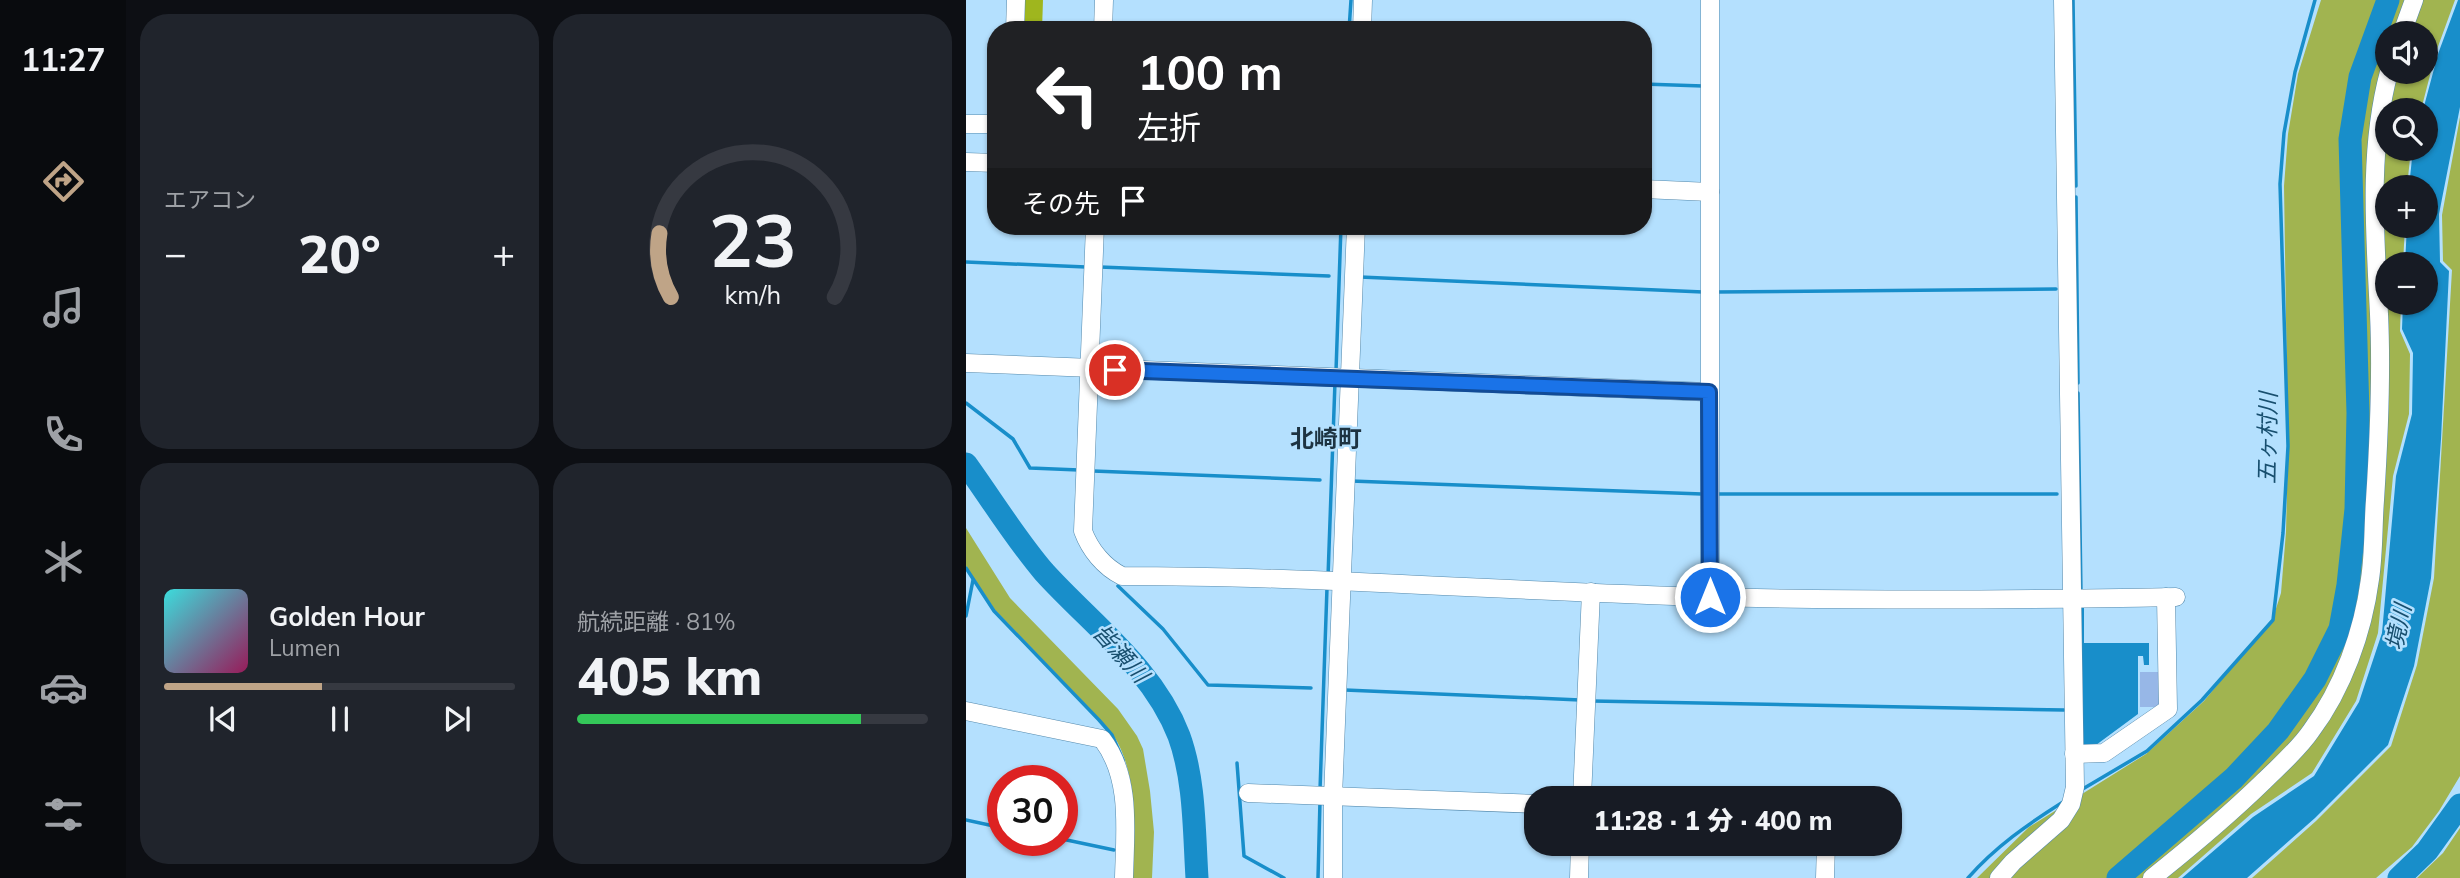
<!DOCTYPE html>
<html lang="ja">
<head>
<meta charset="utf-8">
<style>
	body { margin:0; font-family:Mulish,"Noto Sans JP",sans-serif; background:#20242c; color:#f1f3f6; height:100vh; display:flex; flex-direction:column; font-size:26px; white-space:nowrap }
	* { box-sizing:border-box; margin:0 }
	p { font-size:23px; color:#9ea1a6 }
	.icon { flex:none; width:38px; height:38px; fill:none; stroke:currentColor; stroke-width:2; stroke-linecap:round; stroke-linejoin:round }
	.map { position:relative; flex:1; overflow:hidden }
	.side { display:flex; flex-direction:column; gap:14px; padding:14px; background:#0d0f14; width:840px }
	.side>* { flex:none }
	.top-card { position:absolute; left:21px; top:21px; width:665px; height:214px; border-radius:28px; box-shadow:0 2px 5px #0004; background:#202124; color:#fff; overflow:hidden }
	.controls { position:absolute; left:1409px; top:21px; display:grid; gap:14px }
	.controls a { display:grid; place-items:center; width:63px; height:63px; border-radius:50%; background:#171b24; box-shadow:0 2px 5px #0004; font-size:35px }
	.speed { position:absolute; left:21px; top:765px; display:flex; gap:14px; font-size:35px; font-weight:700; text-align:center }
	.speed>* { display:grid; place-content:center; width:91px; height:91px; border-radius:50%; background:#171b24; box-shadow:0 2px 5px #0004; line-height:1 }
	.speed .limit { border:10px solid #d22; background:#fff; color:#111 }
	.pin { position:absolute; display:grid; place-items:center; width:60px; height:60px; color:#fff; margin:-30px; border:4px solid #fff; border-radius:50%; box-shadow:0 2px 7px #0007 }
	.me { position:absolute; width:77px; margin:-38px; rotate:0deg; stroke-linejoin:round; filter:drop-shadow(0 0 5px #0008) }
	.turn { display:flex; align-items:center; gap:24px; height:147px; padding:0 35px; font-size:32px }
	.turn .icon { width:91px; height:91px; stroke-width:2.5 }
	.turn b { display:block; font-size:49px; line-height:60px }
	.then { display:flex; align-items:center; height:66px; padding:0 35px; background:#0003; gap:14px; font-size:26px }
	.big { font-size:52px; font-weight:800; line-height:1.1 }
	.side .tile { flex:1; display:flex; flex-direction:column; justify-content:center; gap:10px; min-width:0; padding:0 24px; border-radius:28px; background:#20242c }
	.side .dial { align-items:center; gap:0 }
	.dial svg { height:182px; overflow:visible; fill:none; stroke:#363941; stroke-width:7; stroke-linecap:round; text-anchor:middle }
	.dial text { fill:#f1f3f6; stroke:none }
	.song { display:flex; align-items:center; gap:21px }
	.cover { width:84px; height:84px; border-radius:10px; background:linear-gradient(135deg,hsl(180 70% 55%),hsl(330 70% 35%)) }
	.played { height:7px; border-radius:4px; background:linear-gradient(90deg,#bfa487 45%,#363941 45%) }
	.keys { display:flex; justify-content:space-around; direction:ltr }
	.heat { display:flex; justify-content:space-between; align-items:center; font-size:38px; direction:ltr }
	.charge { height:10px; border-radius:5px; background:linear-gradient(90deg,#34c759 81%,#363941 0) }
	.side .tiles { flex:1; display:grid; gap:14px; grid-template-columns:repeat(2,1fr) }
	.trip { position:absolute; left:558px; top:786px; width:378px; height:70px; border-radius:28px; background:#171b24; box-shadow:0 2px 5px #0004; font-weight:800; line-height:70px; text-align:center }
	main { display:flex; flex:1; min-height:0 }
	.tabs { display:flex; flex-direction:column; width:126px; justify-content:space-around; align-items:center; background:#090b0e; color:#9ea1a6 }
	.tabs .icon { width:49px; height:49px }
	.tabs .active { color:#bfa487 }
	.tabs b { font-size:32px; color:#f1f3f6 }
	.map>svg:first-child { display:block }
</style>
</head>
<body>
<main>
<nav class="tabs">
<b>11:27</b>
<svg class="icon active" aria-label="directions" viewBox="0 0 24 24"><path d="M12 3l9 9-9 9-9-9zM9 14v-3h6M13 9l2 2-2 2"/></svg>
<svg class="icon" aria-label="music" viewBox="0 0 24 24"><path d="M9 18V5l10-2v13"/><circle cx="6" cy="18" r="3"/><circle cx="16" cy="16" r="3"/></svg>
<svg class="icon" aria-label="phone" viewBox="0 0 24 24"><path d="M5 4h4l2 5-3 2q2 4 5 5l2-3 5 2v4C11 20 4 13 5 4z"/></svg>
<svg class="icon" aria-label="climate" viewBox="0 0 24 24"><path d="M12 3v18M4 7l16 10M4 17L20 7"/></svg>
<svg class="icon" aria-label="car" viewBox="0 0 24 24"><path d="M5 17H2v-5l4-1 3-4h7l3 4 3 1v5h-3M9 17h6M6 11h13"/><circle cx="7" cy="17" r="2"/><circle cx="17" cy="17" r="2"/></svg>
<svg class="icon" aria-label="filters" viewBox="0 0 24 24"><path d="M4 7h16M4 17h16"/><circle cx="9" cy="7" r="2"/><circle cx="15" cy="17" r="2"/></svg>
</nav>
<section class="side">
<div class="tiles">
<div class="tile"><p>エアコン</p>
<div class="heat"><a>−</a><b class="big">20°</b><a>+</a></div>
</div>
<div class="tile dial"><svg viewBox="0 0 100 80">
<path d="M14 69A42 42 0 1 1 86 69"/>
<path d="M14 69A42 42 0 0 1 9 41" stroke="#bfa487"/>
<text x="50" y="56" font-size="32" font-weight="700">23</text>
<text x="50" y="72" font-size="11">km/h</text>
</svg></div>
<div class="tile">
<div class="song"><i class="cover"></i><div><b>Golden Hour</b><p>Lumen</p></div></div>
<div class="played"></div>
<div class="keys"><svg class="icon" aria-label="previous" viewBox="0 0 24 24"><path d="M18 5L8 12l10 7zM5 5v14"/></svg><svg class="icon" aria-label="pause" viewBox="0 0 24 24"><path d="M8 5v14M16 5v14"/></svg><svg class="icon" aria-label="next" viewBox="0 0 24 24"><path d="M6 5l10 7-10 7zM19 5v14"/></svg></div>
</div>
<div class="tile"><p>航続距離 · 81%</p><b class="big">405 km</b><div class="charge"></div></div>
</div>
</section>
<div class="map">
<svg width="1494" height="878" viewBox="0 0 1494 878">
	<rect width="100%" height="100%" fill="#b4e0fe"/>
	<g fill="#a1b450" fill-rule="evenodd">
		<path d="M1355,0H1489L1470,52L1455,110H1421V149H1445L1441,187H1421V226H1439L1437,264H1421V303H1435L1434,331L1444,354L1443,414L1427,476L1412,633L1390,701L1346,773L1285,814L1212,878H1011L1063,827L1180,754L1238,701L1307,618L1315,593L1320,532L1322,448L1318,186L1322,134L1332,74ZM1421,33H1460V72H1421Z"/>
		<path d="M1494,117V776L1473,811L1446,847L1410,878H1286L1350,821L1425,746L1451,665L1468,578L1486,270L1477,261L1476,215Z"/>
		<path d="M0,528L44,598L152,709L171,736L177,749L184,791L188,832L186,878H167C168,837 172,791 156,752C151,738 141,727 131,716L29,610L0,566Z"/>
		<path d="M1494,828V878H1451L1477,853Z"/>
	</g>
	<path fill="#9fb61e" d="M57,0H77L76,30H56Z"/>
	<g fill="#188eca">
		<path d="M1492,0H1494V107L1473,214L1474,262L1483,271L1475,439L1465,578L1448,666L1422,745L1349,818L1281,878H1216L1287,817L1348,776L1393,702L1416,633L1430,476L1446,414L1447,353L1436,329L1437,303H1460V264H1439L1441,226H1460V187H1443L1447,149H1460V110H1457L1472,54Z"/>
		<path d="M1114,605H1118V643H1183V665H1178L1177,656H1172V714L1130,745H1116Z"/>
	</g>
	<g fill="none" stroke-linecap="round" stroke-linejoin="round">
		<g stroke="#188eca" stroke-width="3.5">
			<path d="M1107,0L1110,186"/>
			<path d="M383,30L385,0"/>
			<path d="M677,84L737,86"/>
			<path d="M1110,197L1112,383"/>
			<path d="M0,262L120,267"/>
			<path d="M134,267L363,276"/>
			<path d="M394,277L737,292"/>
			<path d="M750,292L1090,289"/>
			<path d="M370,371L375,226"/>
			<path d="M1112,393L1115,594"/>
			<path d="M0,403L47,439L64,468L113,470"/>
			<path d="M127,471L354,480"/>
			<path d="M385,481L736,494"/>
			<path d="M751,494H1091"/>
			<path d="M0,568L28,611L133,720L146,735L157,760"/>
			<path d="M362,577L369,382"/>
			<path d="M152,586L197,629L242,685L345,688"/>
			<path d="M0,616L7,580"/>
			<path d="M379,690L614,700"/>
			<path d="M626,701L1098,710"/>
			<path d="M271,763L278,856L318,878"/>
			<path d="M354,790L361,588"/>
			<path d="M1115,790L1181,751L1236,700L1307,620L1317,533L1322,446L1314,184L1318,133L1329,72L1349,0"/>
			<path d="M0,820L37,828"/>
			<path d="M96,839L148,850"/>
			<path d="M352,878L354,801"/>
			<path d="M1002,878C1029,847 1062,824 1097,802"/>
		</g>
		<g stroke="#188eca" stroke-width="23">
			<path d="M0,464C26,500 49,538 78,572C125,624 187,668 213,736C229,780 228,831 231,878"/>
			<path d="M1152,878L1268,778L1312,731L1349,679L1374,629L1382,585L1390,509L1392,413L1384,139L1394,77L1422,0"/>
			<path d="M1433,878L1461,851L1494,805"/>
		</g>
	</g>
	<path fill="#97b7e7" d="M1174,672H1195L1196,707H1174Z"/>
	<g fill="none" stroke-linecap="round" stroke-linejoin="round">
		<g stroke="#5489ac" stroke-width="19">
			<g id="minor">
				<path d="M744,0V597"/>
				<path d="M49,30L50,0"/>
				<path d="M137,30L138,0"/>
				<path d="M396,30L397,0"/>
				<path d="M1436,33L1448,0"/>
				<path d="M0,124H30"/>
				<path d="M0,162L30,163"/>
				<path d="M677,189L744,192"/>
				<path d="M129,226L117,531C124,550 138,567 156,576C353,576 548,592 744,597C899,601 1055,600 1210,597"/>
				<path d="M0,363L743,392"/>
				<path d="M0,711L136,739C166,778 159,831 158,878"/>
				<path d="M1108,754L1138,753L1202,709L1200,597"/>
				<path d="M282,793L570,804"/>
				<path d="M616,798L625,592"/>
				<path d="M367,878V797L390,226"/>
				<path d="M613,878L614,844"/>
				<path d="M859,878L860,844"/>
				<path d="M1033,878L1047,862L1095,820L1105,804L1109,787L1097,0"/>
				<path d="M1186,878C1225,847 1262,816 1298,781C1314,765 1332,750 1345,731C1377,688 1397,632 1404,579C1408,553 1407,526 1409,500C1413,438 1416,377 1413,314C1409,234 1402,150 1423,72"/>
			</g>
		</g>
		<use href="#minor" stroke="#fff" stroke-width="18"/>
	</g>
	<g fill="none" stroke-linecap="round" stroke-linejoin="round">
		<g stroke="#114b97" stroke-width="18">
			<path id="route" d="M149,370L743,392L744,597"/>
		</g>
		<use href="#route" stroke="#1a73e8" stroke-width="12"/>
	</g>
	<g text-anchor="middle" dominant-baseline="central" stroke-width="5" stroke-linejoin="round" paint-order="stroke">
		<g font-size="23" font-style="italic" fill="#184f6f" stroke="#b4e0fe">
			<text transform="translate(1301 438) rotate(-89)">五ヶ村川</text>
			<text transform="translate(1432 627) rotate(-78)">境川</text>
			<text transform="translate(155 653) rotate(48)">皆瀬川</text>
		</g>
		<g font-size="24" font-weight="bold" fill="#1d3342" stroke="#b4e0fe">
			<text x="360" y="438">北崎町</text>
		</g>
	</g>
</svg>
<div class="controls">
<a><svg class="icon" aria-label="sound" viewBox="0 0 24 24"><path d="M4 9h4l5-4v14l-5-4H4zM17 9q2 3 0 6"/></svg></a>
<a><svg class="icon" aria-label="search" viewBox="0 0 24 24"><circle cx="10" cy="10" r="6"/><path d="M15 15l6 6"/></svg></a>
<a>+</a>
<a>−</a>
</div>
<div class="speed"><div class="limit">30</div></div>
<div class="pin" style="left:149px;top:370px;background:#d93025"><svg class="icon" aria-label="arrive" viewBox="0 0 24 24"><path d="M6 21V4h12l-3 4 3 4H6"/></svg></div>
<svg class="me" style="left:744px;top:597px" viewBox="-20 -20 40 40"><circle r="17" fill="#1a73e8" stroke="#fff" stroke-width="3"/><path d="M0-11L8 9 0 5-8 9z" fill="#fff"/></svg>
<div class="trip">11:28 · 1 分 · 400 m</div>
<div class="top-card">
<div class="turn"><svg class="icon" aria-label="left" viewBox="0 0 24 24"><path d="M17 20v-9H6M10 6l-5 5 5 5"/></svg><div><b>100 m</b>左折</div></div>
<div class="then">その先<svg class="icon" aria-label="arrive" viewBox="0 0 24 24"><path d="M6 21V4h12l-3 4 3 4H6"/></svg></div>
</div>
</div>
</main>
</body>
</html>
